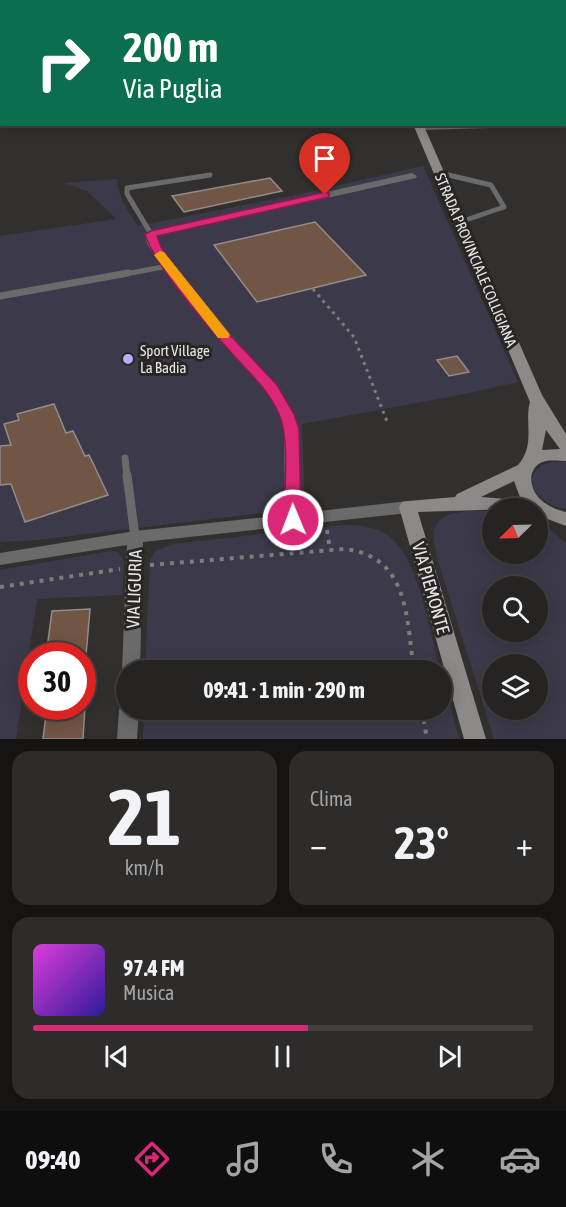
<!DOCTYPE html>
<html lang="it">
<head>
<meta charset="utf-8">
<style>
	body { margin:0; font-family:"Asap Condensed",sans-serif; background:#2e2c2a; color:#f1f3f6; height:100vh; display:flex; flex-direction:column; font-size:22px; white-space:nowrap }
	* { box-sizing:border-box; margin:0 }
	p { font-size:20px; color:#a4a4a5 }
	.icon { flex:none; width:33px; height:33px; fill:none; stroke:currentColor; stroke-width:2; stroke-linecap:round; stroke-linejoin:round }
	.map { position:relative; height:739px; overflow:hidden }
	.sheet { display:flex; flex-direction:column; gap:12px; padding:12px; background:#151413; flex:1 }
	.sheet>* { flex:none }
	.guide { position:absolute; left:0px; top:0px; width:567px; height:126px; box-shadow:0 3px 15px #0003,0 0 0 2px #424140; background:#0b6e4f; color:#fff; overflow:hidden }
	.needle { width:39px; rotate:247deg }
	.buttons { position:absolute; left:482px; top:498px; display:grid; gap:12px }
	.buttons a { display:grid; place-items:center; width:66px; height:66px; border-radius:50%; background:#262422; box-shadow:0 3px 15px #0003,0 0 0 2px #424140; font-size:30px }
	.speed { position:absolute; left:18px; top:642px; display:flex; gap:12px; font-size:30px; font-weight:700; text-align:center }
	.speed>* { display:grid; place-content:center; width:78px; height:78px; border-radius:50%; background:#262422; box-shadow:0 3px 15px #0003,0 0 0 2px #424140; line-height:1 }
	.speed .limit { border:9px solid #d22; background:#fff; color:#111 }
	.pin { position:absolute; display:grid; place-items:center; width:51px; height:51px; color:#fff; margin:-62px -26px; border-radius:50% 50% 50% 0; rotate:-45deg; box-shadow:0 0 6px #0007 }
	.pin .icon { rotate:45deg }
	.me { position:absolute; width:66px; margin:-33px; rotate:359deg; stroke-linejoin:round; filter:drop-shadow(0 0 4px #0008) }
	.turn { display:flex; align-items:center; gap:21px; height:126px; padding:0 24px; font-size:27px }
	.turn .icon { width:78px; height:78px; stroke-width:2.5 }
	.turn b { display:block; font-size:42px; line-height:51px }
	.big { font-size:45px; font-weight:700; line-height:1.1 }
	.sheet .tile { flex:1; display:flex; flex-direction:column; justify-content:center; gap:9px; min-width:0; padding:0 21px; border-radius:18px; background:#2e2c2a }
	.sheet .dial { align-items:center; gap:0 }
	.dial b { font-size:78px; line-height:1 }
	.song { display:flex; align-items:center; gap:18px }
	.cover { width:72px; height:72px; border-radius:9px; background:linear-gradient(135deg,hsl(300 70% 55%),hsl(250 70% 35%)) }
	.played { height:6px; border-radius:3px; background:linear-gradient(90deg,#db2777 55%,#424140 55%) }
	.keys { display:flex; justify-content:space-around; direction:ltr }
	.heat { display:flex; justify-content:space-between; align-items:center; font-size:33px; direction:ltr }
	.sheet .tiles { flex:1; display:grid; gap:12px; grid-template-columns:1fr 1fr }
	.tile:last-child { grid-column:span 2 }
	.trip { position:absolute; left:116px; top:660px; width:336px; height:60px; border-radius:30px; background:#262422; box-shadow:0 3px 15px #0003,0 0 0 2px #424140; font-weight:700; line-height:60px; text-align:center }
	.tabs { display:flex; height:96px; justify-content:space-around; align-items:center; background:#0f0e0e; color:#a4a4a5 }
	.tabs .icon { width:42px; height:42px }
	.tabs .selected { color:#db2777 }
	.tabs b { font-size:27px; color:#f1f3f6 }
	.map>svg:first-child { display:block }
</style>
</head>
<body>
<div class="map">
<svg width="566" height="739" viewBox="0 0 566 739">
	<rect width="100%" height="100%" fill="#32302e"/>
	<g fill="#3c3a4a" fill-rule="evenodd">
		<path d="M423,166L518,382L465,394L302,424L305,508L37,540L0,542V236L116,219L87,191L64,183L117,179C118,197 128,211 138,226L300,194Z"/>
		<path d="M550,462H566V509C549,506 528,494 533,474L542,465Z"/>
		<path d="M467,511H492V554H537V523L548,528L566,543V739H494L438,561C430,528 430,516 467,511ZM492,586H537V632H492ZM492,664H537V710H492Z"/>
		<path d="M343,525C358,525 374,526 387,535C418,555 431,635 440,670H145L150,560L155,551L173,544Z"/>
		<path d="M111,551L118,552L124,561L122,595L37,599L16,739H0V570Z"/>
		<path d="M441,673L459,739H143L144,710H441Z"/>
	</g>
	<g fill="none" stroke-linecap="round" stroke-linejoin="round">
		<path stroke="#6e6b87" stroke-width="3" d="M276,0L279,2"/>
	</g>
	<g fill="#715645" stroke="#908d8b" stroke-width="1.5">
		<path d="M270,178L282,191L184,212L172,196Z"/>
		<path d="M315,222L366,275L257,302L214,245Z"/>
		<path d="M457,356L469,372L449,376L437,360Z"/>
		<path d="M54,404L66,433L73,431L85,456L89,455L108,495L25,522L11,484L0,485V446L11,445L4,424L19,420L17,414Z"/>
		<path d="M90,609L86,656H46L52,611Z"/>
		<path d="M47,706H85L83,739H43Z"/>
	</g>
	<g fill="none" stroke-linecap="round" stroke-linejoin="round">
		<path stroke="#7d7c7a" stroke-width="3" stroke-dasharray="3 4.5" stroke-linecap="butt" d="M313,289L354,337L388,424"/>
		<g stroke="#7d7c7a" stroke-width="4" stroke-dasharray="4 6" stroke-linecap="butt">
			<path d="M327,530L330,550"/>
			<path d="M150,565L344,549C410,556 406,619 414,670"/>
			<path d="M0,587L120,569"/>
			<path d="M422,710L427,739"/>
		</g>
		<g stroke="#6b6a6a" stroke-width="5">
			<path d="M440,173L491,185L504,207L460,222"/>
			<path d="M151,234L127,194V188L210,175"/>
			<path d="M120,275L168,266"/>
		</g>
		<g stroke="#6b6a6a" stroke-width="7">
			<path d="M0,296L128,273"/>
			<path d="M125,458L127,477"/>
		</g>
		<path stroke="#6b6a6a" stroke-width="9" d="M127,475L135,537"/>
		<g fill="#6b6a6a" fill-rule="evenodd">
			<path d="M418,124H533L529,127L419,130L414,127Z"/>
			<path d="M412,173L417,176L416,178L157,236L159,244L172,264L229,333L273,381L293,414L298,429L301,513L408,501L414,503L416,507L414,511L408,513L143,542L140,670H126V676H124L122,670L127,545L0,565V553L135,531L285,515L284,429L279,414L263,386L219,339L164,268L147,244L145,234L151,231Z"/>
			<path d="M126,702V710H139L137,739H117L119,710L122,704Z"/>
		</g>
		<g fill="#8c8a89" fill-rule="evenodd">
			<path d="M495,0H511L492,2Z"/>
			<path d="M413,124H423L542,395L566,434V461C560,461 552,460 546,461C527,465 528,487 540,499C547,506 557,510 566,512V526L537,515V508L418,512L486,739H464L399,507L402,502L408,501L455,497L457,494L518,465C536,444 524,422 530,402ZM546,430L560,449L542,450ZM514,481L521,500L481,497Z"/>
		</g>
	</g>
	<path fill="#db2777" stroke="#8e194d" stroke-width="1.5" d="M325,192L329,193V197L157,236L161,247L172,263L228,333L277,385L294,414L299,429L301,520L298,524H287L284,520C284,492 290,438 279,414C270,393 253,376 238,360C212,331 156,269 145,234L151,231Z"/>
	<path fill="#f59e0b" d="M160,251L164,252L228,332L230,335L228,338H218L154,255Z"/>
	<circle fill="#b6acf8" stroke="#282625" stroke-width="2" cx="128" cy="359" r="6"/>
	<g text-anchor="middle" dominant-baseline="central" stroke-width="6" stroke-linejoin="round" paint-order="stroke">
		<g font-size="15" fill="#e8e7e6" stroke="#282625">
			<text transform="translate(476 260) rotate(67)">STRADA PROVINCIALE COLLIGIANA</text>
		</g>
		<g font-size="15" fill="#e8e7e6" stroke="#282625" text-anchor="start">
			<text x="140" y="350">Sport Village<tspan x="140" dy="17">La Badia</tspan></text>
		</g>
		<g font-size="18" fill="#e8e7e6" stroke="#282625">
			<text transform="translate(431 588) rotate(74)">VIA PIEMONTE</text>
			<text transform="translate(134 589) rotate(-88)">VIA LIGURIA</text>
		</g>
	</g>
</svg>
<div class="buttons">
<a><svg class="needle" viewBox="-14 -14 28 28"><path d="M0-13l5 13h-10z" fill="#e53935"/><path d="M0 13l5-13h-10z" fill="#a4a4a5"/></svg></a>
<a><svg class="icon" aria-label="search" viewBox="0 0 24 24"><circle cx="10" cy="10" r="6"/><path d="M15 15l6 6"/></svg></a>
<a><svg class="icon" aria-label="layers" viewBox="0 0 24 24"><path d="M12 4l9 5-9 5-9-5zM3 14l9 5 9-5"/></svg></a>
</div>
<div class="speed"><div class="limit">30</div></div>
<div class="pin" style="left:325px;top:195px;background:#d93025"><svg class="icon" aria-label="arrive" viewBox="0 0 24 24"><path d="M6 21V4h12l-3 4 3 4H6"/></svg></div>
<svg class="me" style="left:293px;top:520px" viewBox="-20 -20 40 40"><circle r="17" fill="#db2777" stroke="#fff" stroke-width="3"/><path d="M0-11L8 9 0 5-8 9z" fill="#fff"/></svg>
<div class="trip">09:41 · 1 min · 290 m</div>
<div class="guide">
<div class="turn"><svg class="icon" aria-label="right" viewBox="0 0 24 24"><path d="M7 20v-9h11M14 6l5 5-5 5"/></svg><div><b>200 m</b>Via Puglia</div></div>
</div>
</div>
<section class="sheet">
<div class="tiles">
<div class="tile dial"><b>21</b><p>km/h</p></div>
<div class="tile"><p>Clima</p>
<div class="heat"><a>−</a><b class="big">23°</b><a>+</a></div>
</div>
<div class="tile">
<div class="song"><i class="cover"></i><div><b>97.4 FM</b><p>Musica</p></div></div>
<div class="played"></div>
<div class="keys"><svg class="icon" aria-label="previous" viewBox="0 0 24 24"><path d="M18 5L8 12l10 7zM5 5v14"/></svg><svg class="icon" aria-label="pause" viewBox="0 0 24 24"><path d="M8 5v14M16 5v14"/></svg><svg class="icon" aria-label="next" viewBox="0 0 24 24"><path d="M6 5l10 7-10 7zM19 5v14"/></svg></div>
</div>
</div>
</section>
<nav class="tabs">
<b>09:40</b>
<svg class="icon selected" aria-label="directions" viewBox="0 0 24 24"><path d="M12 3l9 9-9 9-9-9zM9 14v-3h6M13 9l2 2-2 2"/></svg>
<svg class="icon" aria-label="music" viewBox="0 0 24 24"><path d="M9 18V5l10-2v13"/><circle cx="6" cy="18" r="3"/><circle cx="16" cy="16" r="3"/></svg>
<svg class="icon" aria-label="phone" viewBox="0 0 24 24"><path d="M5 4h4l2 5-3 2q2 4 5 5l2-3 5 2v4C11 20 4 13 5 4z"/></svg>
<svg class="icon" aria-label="climate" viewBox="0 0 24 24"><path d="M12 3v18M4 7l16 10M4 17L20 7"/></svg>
<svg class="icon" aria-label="car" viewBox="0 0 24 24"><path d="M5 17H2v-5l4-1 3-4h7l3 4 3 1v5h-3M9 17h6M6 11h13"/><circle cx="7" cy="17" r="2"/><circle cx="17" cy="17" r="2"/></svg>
</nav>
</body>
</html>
